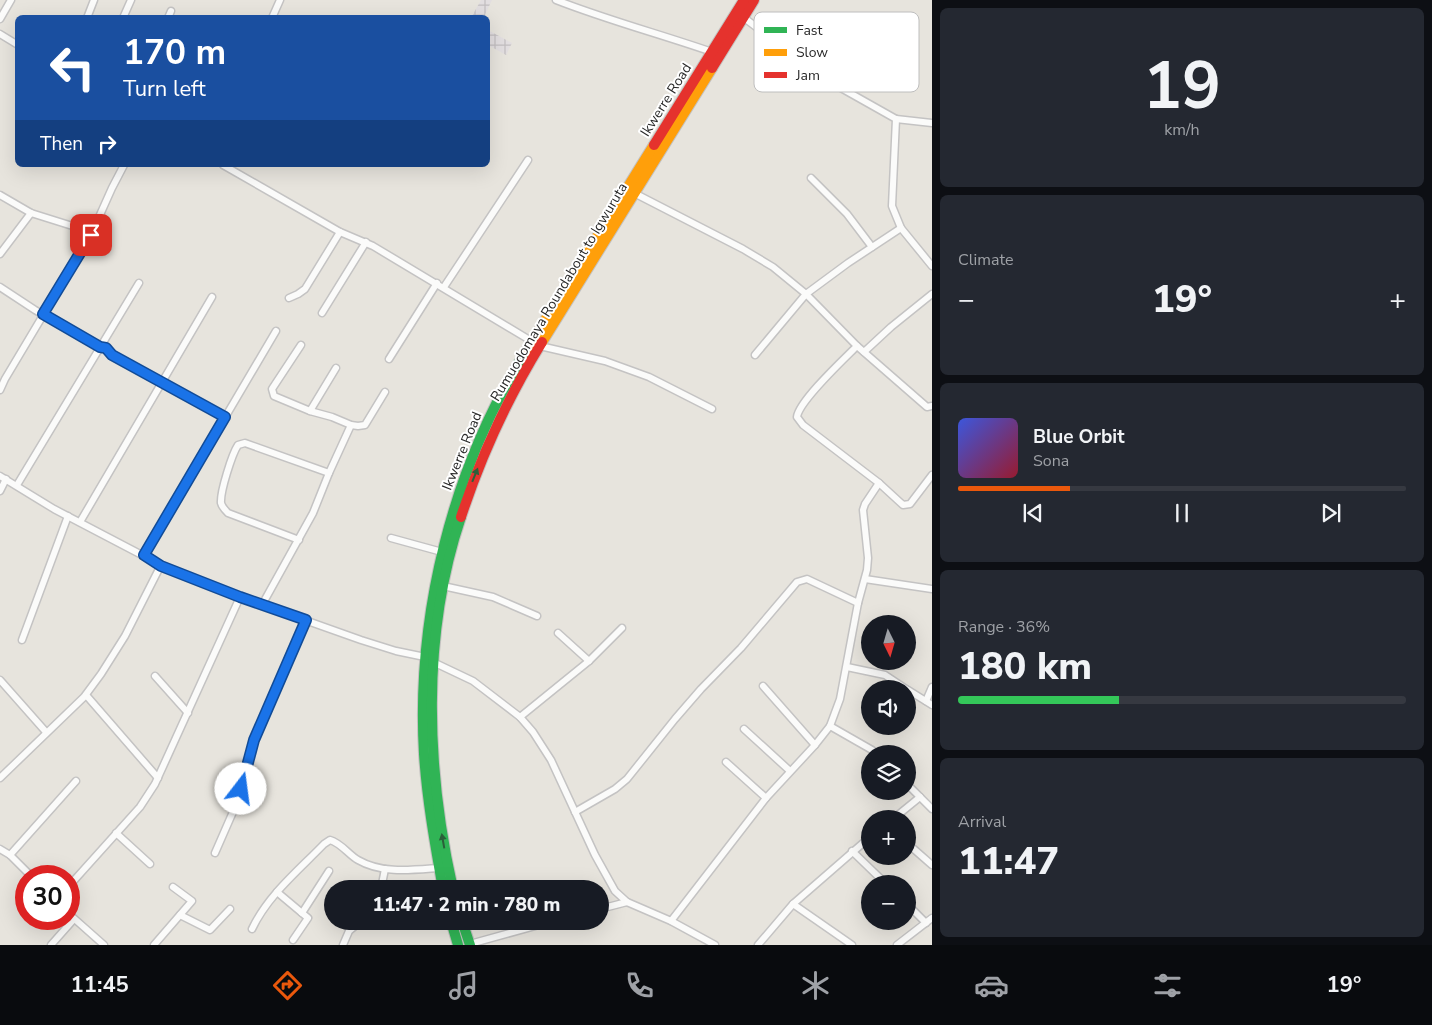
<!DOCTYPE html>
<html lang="en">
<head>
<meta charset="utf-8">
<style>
	body { margin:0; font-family:"Nunito Sans",sans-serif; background:#242831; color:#f1f3f6; height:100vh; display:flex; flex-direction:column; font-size:19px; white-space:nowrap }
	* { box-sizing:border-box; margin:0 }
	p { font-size:16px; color:#9ea1a6 }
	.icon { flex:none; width:28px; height:28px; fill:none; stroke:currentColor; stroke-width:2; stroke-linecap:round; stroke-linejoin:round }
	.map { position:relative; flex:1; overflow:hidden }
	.details { display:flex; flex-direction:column; gap:8px; padding:8px; background:#0d0f14; width:500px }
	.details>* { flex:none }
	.banner { position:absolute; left:15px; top:15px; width:475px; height:152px; border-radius:8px; box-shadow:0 5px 20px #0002; background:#1a4fa0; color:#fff; overflow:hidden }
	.needle { width:32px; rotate:175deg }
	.controls { position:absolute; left:861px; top:615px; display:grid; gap:10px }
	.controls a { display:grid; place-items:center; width:55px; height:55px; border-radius:50%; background:#171b24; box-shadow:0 5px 20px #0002; font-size:25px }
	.speed { position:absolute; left:15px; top:865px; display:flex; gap:10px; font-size:25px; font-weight:700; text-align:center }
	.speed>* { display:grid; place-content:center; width:65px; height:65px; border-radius:50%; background:#171b24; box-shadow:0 5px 20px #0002; line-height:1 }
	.speed .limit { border:8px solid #d22; background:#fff; color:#111 }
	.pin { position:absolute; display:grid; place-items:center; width:42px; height:42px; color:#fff; margin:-21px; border-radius:10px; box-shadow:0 2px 8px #0006 }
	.me { position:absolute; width:55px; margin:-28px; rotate:15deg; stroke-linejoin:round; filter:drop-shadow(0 0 4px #0008) }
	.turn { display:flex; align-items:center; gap:18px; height:105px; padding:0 25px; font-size:22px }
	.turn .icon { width:65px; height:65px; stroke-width:2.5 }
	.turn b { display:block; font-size:35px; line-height:42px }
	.then { display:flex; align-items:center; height:48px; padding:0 25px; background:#0003; gap:10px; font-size:19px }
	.big { font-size:38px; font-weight:800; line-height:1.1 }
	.details .tile { flex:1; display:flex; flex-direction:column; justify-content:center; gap:8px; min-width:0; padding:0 18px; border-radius:8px; background:#242831 }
	.details .dial { align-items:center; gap:0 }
	.dial b { font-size:65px; line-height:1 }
	.song { display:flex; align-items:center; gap:15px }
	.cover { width:60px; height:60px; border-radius:8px; background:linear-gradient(135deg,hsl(230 70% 55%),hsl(350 70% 35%)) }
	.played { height:5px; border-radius:2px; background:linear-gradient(90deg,#ea580c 25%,#363941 25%) }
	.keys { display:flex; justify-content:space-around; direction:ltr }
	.heat { display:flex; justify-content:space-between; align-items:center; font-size:28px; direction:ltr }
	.charge { height:8px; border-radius:4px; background:linear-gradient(90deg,#34c759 36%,#363941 0) }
	.trip { position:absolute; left:324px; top:880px; width:285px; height:50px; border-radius:25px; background:#171b24; box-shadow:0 5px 20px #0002; font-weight:800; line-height:50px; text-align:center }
	.dock { display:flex; height:80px; justify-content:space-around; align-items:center; background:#090b0e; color:#9ea1a6 }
	.dock .icon { width:35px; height:35px }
	.dock .on { color:#ea580c }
	.dock b { font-size:22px; color:#f1f3f6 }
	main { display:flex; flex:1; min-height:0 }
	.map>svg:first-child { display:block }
</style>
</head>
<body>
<main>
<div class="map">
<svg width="932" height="945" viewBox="0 0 932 945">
	<defs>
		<pattern id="industrial-grid" width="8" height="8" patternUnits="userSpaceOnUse" patternTransform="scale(1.25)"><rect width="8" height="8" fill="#e2dee0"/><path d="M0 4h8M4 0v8" fill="none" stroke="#c2bec0"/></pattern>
	</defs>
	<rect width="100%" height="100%" fill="#e7e4dd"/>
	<g fill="url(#industrial-grid)">
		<path d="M481,0H492L484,17H475L472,16Z"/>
		<path d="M488,30L512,43L506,55L488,45Z"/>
	</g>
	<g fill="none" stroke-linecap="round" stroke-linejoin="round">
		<g stroke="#c4c3c3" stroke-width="9">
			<g id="street">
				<path d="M556,0C607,20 660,34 712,52"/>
				<path d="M743,17L825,79L896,119L892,206L901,228L932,266"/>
				<path d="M87,18L94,0"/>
				<path d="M123,18L131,0"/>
				<path d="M168,18L171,11"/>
				<path d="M272,18L280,0"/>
				<path d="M0,19L11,0"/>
				<path d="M0,34L18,45"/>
				<path d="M896,119L932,123"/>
				<path d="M223,165L340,232L373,246L533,342"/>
				<path d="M811,178L847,214L872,247"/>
				<path d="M634,193L743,249L773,267L806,294L857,346L927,407L932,406"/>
				<path d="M0,195L31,213L82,229L91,235"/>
				<path d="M0,254L31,213"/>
				<path d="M0,287L35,310L99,347L106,349L112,355L225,417"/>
				<path d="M444,287L528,160"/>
				<path d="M289,298L298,294L305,289L340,232"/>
				<path d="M322,313L366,242"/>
				<path d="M301,345L272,389L274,396L310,411L332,417L351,425L358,426L365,425L385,392"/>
				<path d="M540,346L605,361L649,377L712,409"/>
				<path d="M864,352L891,327L932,294"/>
				<path d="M755,355L806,294L848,263L901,228"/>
				<path d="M389,359L437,283"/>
				<path d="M0,390L5,379L91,235L112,188L124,165"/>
				<path d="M310,411L336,368"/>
				<path d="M0,476L54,509L161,565L240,597L361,640L396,651L425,657"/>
				<path d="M879,483L903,505L910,504L932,475"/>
				<path d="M17,485L139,283"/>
				<path d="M0,491L6,479"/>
				<path d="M80,522L212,297"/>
				<path d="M391,538L442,552"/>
				<path d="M299,540L228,513C225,510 222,507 221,503C220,492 232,454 238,445L245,443L329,473"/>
				<path d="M144,555L276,331"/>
				<path d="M865,579L932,589"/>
				<path d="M443,586L493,597L537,616"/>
				<path d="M262,605L313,513L329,473L351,425"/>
				<path d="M558,633L589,661"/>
				<path d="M22,640L68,516"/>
				<path d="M433,662L473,681L520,717L533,732L551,760L595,855L615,891L627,902L671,921L715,945"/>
				<path d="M847,667L885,675L906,689"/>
				<path d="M155,676L188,713"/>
				<path d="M0,680L46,732"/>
				<path d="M763,686L815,745"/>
				<path d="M908,690L932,705"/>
				<path d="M86,695L158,778"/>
				<path d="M926,701L932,687"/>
				<path d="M520,717L589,661L622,628"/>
				<path d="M830,726L872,750L876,754"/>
				<path d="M744,729L790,771"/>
				<path d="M726,762L766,798"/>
				<path d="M0,778L84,697L101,674L125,636L161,565"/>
				<path d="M908,785L932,809"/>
				<path d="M575,812L615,789L627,779L675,719L701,689L741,648L797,582L807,579L858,603"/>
				<path d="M893,819L920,797"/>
				<path d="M116,833L150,864"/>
				<path d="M908,844L932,865"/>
				<path d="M0,849L10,855L31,876"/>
				<path d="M852,851L886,884"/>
				<path d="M215,853L236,805L254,740L306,620"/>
				<path d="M10,855L76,781"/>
				<path d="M69,886L140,807L155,784L240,597"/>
				<path d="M381,889L385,869"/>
				<path d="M277,892L308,918L293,940"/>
				<path d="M793,904L852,945"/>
				<path d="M908,905L926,923"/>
				<path d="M600,909L627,902"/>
				<path d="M302,913L329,871"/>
				<path d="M69,914L104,945"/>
				<path d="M180,915L210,930L230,909"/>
				<path d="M671,921L766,798L815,745L830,726L840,699L858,603L867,570L868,558L863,510L865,504L879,483L803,425L797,417C799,401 843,360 857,346"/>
				<path d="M252,929C268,895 299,870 324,844L330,840C341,843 349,855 358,860C382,874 412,870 438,868"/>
				<path d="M470,944L553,921"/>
				<path d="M51,945L74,919"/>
				<path d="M154,945L192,901L173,887"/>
				<path d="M343,945L349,931L361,921"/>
				<path d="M758,945L793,904L870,837"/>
				<path d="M897,945L932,918"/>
			</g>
		</g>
		<g stroke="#c3c2c0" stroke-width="12">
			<g id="fast">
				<path d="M443,889C435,844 427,800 424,754C416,615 452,469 526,351"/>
				<path d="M453,889C426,770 421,635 461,517"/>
				<path d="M451,921L458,945"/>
				<path d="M462,921L470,945"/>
			</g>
		</g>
		<g stroke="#c3c2c0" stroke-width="12">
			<g id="slow">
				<path d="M542,342L712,68"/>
				<path d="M526,351L654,145"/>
			</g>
		</g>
		<g stroke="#c3c2c0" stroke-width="12">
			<g id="jam">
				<path d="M712,68L754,0"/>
				<path d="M654,145L744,0"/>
				<path d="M461,517C481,456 508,397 542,342"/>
			</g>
		</g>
		<use href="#street" stroke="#fbfbfa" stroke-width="6"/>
		<use href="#fast" stroke="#30b455" stroke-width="10"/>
		<use href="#slow" stroke="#ff9f0a" stroke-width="10"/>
		<use href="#jam" stroke="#e5322d" stroke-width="10"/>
	</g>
	<defs><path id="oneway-solid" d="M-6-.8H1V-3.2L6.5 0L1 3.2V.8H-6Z" transform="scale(1.25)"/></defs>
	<g fill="#2b603a">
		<use href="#oneway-solid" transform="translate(475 475) rotate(-68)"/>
		<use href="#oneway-solid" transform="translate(443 841) rotate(-100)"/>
	</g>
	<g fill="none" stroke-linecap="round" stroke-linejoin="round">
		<g stroke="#114b97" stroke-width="12">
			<path id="route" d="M91,235L43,314L100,347L106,348L112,355L225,417L144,555L161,566L240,597L306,620L254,740L241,789"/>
		</g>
		<use href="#route" stroke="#1a73e8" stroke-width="9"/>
	</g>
	<g text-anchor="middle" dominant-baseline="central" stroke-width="4" stroke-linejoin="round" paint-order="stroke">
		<g font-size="14" fill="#282828" stroke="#fff">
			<text transform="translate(666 100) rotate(-58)">Ikwerre Road</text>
			<text transform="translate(559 292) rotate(-59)">Rumuodomaya Roundabout to Igwuruta</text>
			<text transform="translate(462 451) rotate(-68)">Ikwerre Road</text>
		</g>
	</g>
	<rect x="754" y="12" width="165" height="80" rx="8" fill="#fff" stroke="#bebebe" stroke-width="1"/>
	<rect x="764" y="27" width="23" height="6" fill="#30b455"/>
	<rect x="764" y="49" width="23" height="7" fill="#ff9f0a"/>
	<rect x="764" y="72" width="23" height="6" fill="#e5322d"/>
	<g font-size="14" fill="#282828">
		<text x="796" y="35">Fast</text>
		<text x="796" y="57">Slow</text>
		<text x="796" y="80">Jam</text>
	</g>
</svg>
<div class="controls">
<a><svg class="needle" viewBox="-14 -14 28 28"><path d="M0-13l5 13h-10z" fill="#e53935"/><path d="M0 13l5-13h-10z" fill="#9ea1a6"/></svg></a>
<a><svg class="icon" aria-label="sound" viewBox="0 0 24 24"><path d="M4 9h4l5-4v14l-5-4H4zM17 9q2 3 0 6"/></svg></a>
<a><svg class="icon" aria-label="layers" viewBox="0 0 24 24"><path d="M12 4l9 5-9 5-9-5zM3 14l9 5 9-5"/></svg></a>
<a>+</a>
<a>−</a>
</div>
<div class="speed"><div class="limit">30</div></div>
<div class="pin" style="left:91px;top:235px;background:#d93025"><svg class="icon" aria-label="arrive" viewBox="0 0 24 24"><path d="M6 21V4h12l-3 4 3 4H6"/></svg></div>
<svg class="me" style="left:241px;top:789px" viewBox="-20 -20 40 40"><circle r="19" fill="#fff"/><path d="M0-13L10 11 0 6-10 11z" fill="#1a73e8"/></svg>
<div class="trip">11:47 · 2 min · 780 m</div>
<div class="banner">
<div class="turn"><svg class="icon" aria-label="left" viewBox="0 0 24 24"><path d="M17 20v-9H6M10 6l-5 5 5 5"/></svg><div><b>170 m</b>Turn left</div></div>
<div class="then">Then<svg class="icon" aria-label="right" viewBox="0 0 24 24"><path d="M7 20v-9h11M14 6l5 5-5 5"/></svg></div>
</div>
</div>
<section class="details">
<div class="tile dial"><b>19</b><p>km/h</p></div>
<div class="tile"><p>Climate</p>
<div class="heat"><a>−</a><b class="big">19°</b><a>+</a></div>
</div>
<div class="tile">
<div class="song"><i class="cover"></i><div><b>Blue Orbit</b><p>Sona</p></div></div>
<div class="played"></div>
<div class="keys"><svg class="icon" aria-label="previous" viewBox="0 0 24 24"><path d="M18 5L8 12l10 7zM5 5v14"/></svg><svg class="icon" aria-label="pause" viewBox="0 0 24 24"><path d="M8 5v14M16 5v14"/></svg><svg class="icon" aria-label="next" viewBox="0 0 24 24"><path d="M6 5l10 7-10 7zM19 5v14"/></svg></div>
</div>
<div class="tile"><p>Range · 36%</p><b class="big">180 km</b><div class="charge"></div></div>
<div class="tile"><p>Arrival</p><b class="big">11:47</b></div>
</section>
</main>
<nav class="dock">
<b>11:45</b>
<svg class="icon on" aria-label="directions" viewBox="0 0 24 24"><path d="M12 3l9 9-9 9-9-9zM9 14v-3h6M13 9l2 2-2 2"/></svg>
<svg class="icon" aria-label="music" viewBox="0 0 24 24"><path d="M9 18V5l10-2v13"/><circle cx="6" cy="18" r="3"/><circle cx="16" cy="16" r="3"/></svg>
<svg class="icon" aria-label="phone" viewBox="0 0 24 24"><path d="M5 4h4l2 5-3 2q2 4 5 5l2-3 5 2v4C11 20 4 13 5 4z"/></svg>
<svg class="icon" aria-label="climate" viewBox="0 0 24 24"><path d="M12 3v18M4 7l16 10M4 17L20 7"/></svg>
<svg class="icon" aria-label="car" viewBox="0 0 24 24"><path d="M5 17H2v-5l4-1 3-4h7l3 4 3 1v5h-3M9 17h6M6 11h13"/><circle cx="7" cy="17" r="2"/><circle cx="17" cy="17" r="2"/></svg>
<svg class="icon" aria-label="filters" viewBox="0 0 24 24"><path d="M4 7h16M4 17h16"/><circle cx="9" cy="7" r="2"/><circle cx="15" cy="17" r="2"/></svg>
<b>19°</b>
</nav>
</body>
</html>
